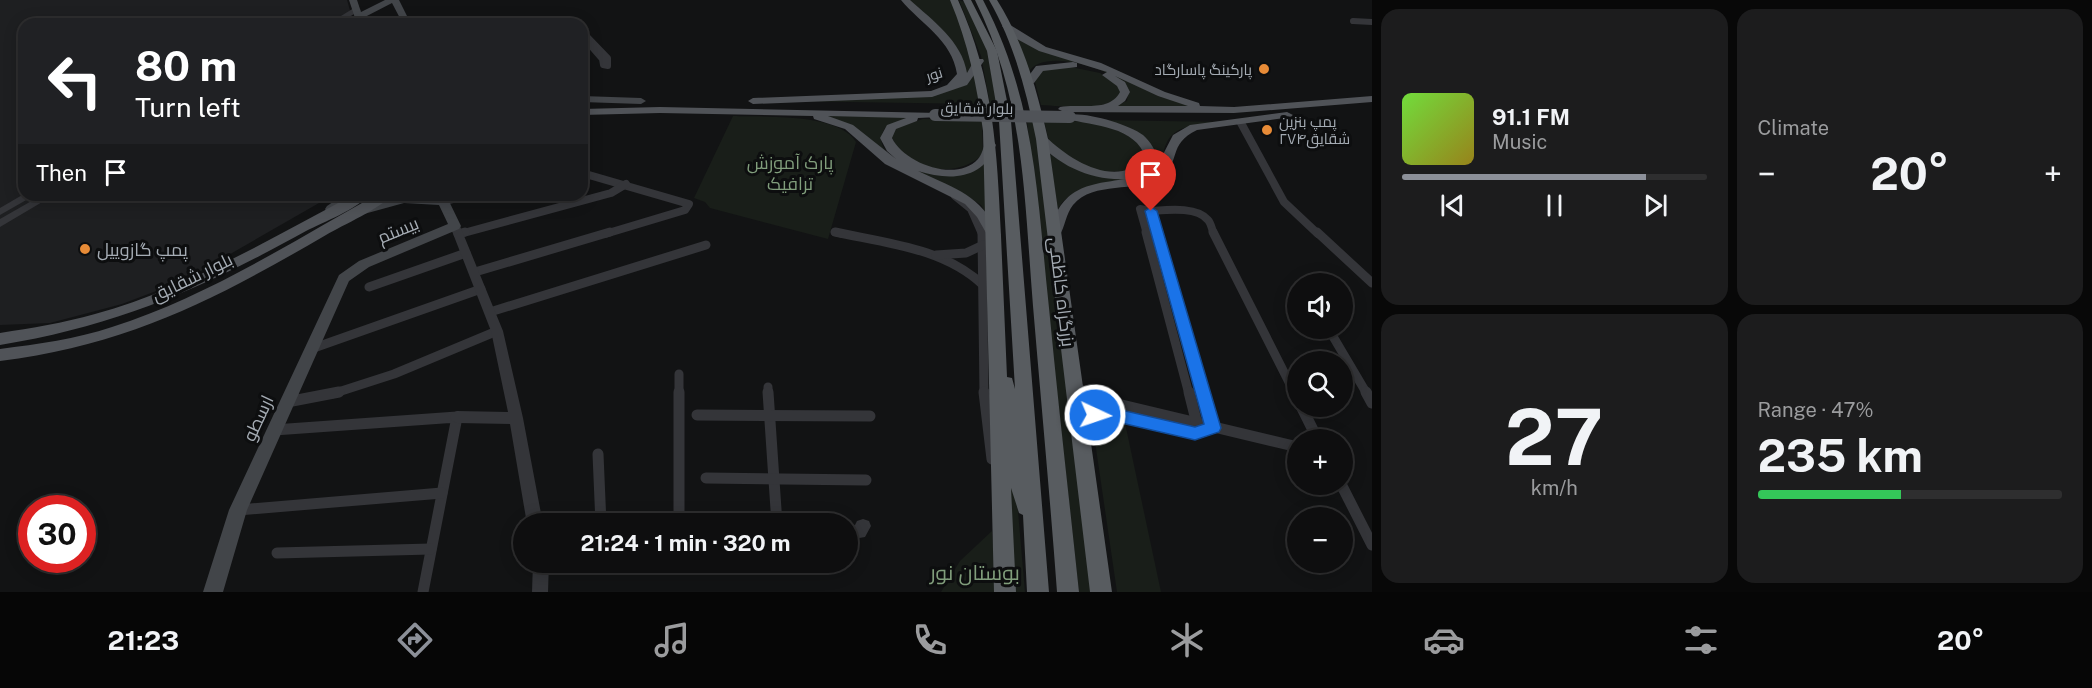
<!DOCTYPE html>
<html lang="en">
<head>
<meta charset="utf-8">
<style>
	body { margin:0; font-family:"Public Sans",Cairo,sans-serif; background:#1c1c1d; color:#f1f3f6; height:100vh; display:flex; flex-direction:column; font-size:22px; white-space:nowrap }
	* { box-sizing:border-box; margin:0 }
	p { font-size:20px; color:#9b9c9e }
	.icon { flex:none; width:33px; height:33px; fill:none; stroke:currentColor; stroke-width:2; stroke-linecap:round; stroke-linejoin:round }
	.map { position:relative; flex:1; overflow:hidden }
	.details { display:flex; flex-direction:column; gap:9px; padding:9px; background:#080808; width:720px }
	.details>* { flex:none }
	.hud { position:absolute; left:18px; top:18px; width:570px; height:183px; border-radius:18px; box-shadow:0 3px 15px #0003,0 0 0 2px #2e2e2f; background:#202124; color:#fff; overflow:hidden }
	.tools { position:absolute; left:1287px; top:273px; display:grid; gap:12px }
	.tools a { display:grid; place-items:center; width:66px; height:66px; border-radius:50%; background:#0e0e0f; box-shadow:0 3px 15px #0003,0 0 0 2px #2e2e2f; font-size:30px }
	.speed { position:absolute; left:18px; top:495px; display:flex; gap:12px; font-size:30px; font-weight:700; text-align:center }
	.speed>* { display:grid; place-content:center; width:78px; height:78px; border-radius:50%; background:#0e0e0f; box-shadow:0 3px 15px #0003,0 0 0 2px #2e2e2f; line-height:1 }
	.speed .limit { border:9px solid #d22; background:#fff; color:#111 }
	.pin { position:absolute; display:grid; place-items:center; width:51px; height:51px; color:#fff; margin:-62px -26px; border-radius:50% 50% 50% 0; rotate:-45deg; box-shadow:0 0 6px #0007 }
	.pin .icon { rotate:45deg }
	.me { position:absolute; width:66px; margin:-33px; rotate:93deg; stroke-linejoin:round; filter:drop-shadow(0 0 4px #0008) }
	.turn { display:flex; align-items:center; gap:21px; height:126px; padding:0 18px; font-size:27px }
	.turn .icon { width:78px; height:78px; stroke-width:2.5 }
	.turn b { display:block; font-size:42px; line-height:51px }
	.then { display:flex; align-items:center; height:57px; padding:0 18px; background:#0003; gap:12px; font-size:22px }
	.big { font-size:45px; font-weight:700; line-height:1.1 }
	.details .widget { flex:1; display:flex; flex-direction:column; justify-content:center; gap:9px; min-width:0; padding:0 21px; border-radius:18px; background:#1c1c1d }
	.details .dial { align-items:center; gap:0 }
	.dial b { font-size:78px; line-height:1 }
	.song { display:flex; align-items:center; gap:18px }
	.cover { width:72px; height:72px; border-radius:9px; background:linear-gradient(135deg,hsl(100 70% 55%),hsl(50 70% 35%)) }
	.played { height:6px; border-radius:3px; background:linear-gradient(90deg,#8c9099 80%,#2e2e2f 80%) }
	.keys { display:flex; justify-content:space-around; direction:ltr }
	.heat { display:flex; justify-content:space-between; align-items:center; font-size:33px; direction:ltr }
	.charge { height:9px; border-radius:4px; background:linear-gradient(90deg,#34c759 47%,#2e2e2f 0) }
	.details .tiles { flex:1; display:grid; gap:9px; grid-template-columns:repeat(2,1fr) }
	.trip { position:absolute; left:513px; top:513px; width:345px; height:60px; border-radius:30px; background:#0e0e0f; box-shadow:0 3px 15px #0003,0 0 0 2px #2e2e2f; font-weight:700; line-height:60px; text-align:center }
	.dock { display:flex; height:96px; justify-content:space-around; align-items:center; background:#060606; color:#9b9c9e }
	.dock .icon { width:42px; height:42px }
	.dock .current { color:#8c9099 }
	.dock b { font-size:27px; color:#f1f3f6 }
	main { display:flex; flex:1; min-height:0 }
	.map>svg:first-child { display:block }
</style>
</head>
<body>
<main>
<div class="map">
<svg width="1372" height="592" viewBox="0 0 1372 592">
	<rect width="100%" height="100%" fill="#121314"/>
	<path fill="#1e1f21" d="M0,0H347L354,24H24V195H333L185,280L122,304L50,323L0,325Z"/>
	<g fill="#191e19">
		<path d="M909,0H950L960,18L975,64L962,81L948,88L965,67Z"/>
		<path d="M959,0L964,2L986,46L997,104H990L981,56Z"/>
		<path d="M1016,38L1043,52L1104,69L1158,96L1203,109H1104L1127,101L1128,90C1117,68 1041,47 1029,72Z"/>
		<path d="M1066,66L1100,73L1119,87L1121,95C1102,113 1065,106 1041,105L1035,82L1042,69Z"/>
		<path d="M974,75L981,104L778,101L928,96L960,87Z"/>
		<path d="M809,115L908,117L885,128C861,167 964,183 986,162L988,217L981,205L969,197L907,169L856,129Z"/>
		<path d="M733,116C763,117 840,113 856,142L828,239L710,208L705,202L694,198Z"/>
		<path d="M923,119L982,120L983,154C962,175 927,173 902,155C897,151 894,141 891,135L896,128Z"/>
		<path d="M1044,120C1081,121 1126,121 1147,155L1146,161L1130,171L1104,172L1076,165L1049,142Z"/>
		<path d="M1096,120L1227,122C1207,124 1175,122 1166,144C1162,153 1163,164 1156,171C1127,183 1069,182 1058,210L1050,154C1074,173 1137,190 1156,161L1152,147Z"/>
		<path d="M1027,121H1035L1093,592H1079Z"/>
		<path d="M1097,384L1125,423L1161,592H1117L1087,387Z"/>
		<path d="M1008,460L1014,465L1025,592H1013Z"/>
		<path d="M992,531L996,592H941L960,561Z"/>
	</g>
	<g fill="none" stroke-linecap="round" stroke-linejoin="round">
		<g stroke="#343539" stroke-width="6">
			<path d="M1353,21L1372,22"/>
			<path d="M582,31L608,58V66L603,65L602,59L582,36"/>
		</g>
		<g stroke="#343539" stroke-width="8">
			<path d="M1241,123L1284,202L1318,234"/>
			<path d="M582,173L689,204L685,210L605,234"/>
			<path d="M955,196L971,209L982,234"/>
			<path d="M442,202L469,195"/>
			<path d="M1151,211C1166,210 1197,206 1208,220C1211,223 1212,230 1214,234"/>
			<path d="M835,232L842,234"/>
			<path d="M460,234L611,193L626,184"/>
			<path d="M1147,234L1140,209L1151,211L1157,234"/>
		</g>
		<g stroke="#343539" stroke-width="9">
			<path d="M835,232C886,243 944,248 983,285"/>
			<path d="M982,232L984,394"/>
			<path d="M1146,232L1189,394"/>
			<path d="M1157,232L1203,394"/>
			<path d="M1213,232L1295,394"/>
			<path d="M1317,232L1372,283"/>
			<path d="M458,234L465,232"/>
			<path d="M936,255L966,253L983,245"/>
			<path d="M475,272L610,232"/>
			<path d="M369,287L466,253"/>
			<path d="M490,312L706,245"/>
			<path d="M1328,328L1367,394"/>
			<path d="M311,349L481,289"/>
			<path d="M679,374V394"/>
			<path d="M1076,385L1087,394"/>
			<path d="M768,387V394"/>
			<path d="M332,394L394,374L497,331"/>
		</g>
		<g stroke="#343539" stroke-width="11">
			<path d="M679,392V524"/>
			<path d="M768,392L777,524"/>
			<path d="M984,392L992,459"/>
			<path d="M1085,392L1101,400L1298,447"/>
			<path d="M1189,392L1197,424"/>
			<path d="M1203,392L1213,428"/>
			<path d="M1294,392L1298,400"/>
			<path d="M1366,392L1372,403"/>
			<path d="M287,402L339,392"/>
			<path d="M1301,406L1318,440"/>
			<path d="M697,415L870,416"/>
			<path d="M1081,429L1095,415L1104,412L1195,433L1211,428"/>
			<path d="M274,430L457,417L423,592"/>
			<path d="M598,454L601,524"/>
			<path d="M706,478L866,480"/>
			<path d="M1341,484L1372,545"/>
			<path d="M238,510L442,493"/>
			<path d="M277,553L431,549"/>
		</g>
		<g fill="#343539" fill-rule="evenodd">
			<path d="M354,8L361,10L337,24H328Z"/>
			<path d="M24,194L35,195L0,215V208Z"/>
			<path d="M42,195H54L0,227V219Z"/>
			<path d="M455,223L460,226L503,331L523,418L543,524H527L510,424L457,423L452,421L450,417L452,413L457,411L508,412L491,331L450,226Z"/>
			<path d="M863,519L869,521L871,526L865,537L848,540V526L855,525L857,521Z"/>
			<path d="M533,562H549L548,592H532Z"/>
		</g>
		<g fill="#424549" fill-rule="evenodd">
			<path d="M349,0H357L361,12L385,0H399L411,24H403L392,3L363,18L365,24H357Z"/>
			<path d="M582,96L641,98L646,101L641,104L582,102Z"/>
			<path d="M343,195H357L335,212H327L325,209L327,206Z"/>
			<path d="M404,195L436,198L434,195H446L461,226L459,229L369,267L349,281L247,510L223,592H203L229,510L339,275L359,261L448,224L439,205L404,203L364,214L358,210L360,207Z"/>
		</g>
		<g fill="#505358" fill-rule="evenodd">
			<path d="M901,0H910C932,20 962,41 967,73L975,59H983L984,61L967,85L932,97L753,104L748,101L753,98L931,91L947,85L957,74C952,40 921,24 901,0Z"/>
			<path d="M1007,23L1046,47L1101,63L1165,92L1199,103L1200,106L1234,107L1372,96V102L1234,113L1064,112L1058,109L1060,107C1079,103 1109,113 1120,92L1117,86L1102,75L1107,72L1039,51L1015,38L1004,28L1002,26ZM1115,76L1158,96L1188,106H1118L1125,101L1130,92L1125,82Z"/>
			<path d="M1073,62L1077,63V67L1043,71L1034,83L1025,81L1036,66Z"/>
			<path d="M660,107L939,113V117L918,118L917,121L896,129L892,138C904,163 956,183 978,159C982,155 983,147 986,142H994L996,145C983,180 950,181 918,171C960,191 977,193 1001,235L999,238H989L977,217L965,204L885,164L845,129L814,119L813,116L660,113L582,115V109ZM828,116L906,118L887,125L880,138L887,151L896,159L853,125Z"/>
			<path d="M1287,112L1293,115L1291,117L1197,130C1167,144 1181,164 1161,177C1135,194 1094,180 1073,205C1066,214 1065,226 1060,235L1055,236L1048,232C1064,187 1083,185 1126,179C1093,181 1057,166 1036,139L1038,137H1046C1071,161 1116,189 1146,158C1135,126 1095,126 1066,119V115C1084,111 1128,124 1143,135C1151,142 1155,150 1158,159L1146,173L1130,179L1155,170L1173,135L1190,125Z"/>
			<path d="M353,195H369C357,209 324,222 306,231C203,288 117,326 0,345V333C32,328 63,323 95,314C186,289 270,239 353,195Z"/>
			<path d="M376,195H392C381,208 343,225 326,235C216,299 129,345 0,361V349C38,344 76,339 112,327C206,297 290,243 376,195Z"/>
		</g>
		<g fill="#585c60" fill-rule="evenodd">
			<path d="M950,0H958C994,80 997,150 1001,236C1003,283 1005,330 1007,377L1012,378L1015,389L999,121L987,51L963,0H971L997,51L1011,121L1049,592H1027L1023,515L1019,513L1011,488L1016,592H994L983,131C977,85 968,43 950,0Z"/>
			<path d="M975,0H983C1036,101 1037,197 1049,308C1058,403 1069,497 1079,592H1057C1050,497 1041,401 1033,306C1024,196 1025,101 975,0Z"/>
			<path d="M989,0H997C1024,43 1037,90 1048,139L1112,592H1090L1036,139C1026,90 1014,43 989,0Z"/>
		</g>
		<path stroke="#505358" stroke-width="12" d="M935,115L1070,117"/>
	</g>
	<path fill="#1a73e8" stroke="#114b97" stroke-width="1.5" d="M1151,207L1157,211L1221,428L1219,432L1195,440L1104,419L1095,421L1087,415L1089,410L1104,406L1195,427L1204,424L1145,211Z"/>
	<g fill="#e78b37" stroke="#0d0e0f" stroke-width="2">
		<circle cx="1264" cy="69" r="6"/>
		<circle cx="1267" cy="130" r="6"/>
		<circle cx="85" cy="249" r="6"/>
	</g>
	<g text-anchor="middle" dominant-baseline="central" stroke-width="6" stroke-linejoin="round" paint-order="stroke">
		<g font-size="15" fill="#a5acb4" stroke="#0d0e0f" text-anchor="end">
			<text x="1252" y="69">پارکینگ پاسارگاد</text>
			<text x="1279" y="121" text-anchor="start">پمپ بنزین<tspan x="1279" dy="17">۲۷۴شقایق</tspan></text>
		</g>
		<g font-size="15" fill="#a5acb4" stroke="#0d0e0f">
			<text transform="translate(934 74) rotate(-17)">نور</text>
			<text transform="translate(977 108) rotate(1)">بلوار شقایق</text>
		</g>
		<g font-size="18" fill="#819e7c" stroke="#0d0e0f">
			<text x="790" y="162">پارک آموزش<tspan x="790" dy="21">ترافیک</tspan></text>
		</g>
		<g font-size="18" fill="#a5acb4" stroke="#0d0e0f">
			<text transform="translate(398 230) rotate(-22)">بیستم</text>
			<text transform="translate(192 277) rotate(-26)">بلوار شقایق</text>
			<text transform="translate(1062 292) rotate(83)">بزرگراه کاظمی</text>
			<text transform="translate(258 418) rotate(-65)">ارسطو</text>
		</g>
		<g font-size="18" fill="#a5acb4" stroke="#0d0e0f" text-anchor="start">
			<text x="97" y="249">پمپ گازوییل</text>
		</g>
		<g font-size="21" fill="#819e7c" stroke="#0d0e0f">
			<text x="975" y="572">بوستان نور</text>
		</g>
	</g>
</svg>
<div class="tools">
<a><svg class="icon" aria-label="sound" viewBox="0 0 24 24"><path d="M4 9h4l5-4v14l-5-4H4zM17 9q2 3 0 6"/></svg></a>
<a><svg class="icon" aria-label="search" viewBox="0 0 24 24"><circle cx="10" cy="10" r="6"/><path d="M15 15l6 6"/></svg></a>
<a>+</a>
<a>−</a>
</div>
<div class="speed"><div class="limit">30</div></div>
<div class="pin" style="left:1151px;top:211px;background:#d93025"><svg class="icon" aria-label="arrive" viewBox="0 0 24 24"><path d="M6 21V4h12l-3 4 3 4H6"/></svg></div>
<svg class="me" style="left:1095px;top:415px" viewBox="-20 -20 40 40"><circle r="17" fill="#1a73e8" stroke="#fff" stroke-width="3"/><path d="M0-11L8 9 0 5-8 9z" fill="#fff"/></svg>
<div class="trip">21:24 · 1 min · 320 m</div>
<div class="hud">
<div class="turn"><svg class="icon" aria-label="left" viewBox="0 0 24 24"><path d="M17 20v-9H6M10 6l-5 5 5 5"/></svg><div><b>80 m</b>Turn left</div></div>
<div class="then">Then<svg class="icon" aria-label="arrive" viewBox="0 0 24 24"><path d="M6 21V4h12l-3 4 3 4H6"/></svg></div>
</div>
</div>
<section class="details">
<div class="tiles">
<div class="widget">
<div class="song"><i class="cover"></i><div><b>91.1 FM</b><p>Music</p></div></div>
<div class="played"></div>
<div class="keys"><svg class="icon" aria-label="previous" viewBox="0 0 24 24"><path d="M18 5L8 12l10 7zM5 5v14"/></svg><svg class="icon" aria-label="pause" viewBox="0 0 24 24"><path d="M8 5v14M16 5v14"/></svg><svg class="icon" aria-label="next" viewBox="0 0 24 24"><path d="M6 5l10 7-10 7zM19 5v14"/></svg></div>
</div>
<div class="widget"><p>Climate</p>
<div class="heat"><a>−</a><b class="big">20°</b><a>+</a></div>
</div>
<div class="widget dial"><b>27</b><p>km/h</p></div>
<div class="widget"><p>Range · 47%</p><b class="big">235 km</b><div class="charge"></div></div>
</div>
</section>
</main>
<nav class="dock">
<b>21:23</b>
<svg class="icon current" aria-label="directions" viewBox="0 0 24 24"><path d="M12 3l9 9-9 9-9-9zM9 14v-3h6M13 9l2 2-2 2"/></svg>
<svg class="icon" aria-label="music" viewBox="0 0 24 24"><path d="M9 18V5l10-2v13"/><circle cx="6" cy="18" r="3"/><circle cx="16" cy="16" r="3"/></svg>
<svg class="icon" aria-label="phone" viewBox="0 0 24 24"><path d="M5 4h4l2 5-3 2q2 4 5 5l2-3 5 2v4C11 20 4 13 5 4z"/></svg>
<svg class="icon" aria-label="climate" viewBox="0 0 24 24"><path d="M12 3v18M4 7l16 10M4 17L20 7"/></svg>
<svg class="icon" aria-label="car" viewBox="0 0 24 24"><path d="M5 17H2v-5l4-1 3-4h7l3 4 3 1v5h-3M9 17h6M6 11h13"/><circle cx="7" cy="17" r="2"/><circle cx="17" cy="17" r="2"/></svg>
<svg class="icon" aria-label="filters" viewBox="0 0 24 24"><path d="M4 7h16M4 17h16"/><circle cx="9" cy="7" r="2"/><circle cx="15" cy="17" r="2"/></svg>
<b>20°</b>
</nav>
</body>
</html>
